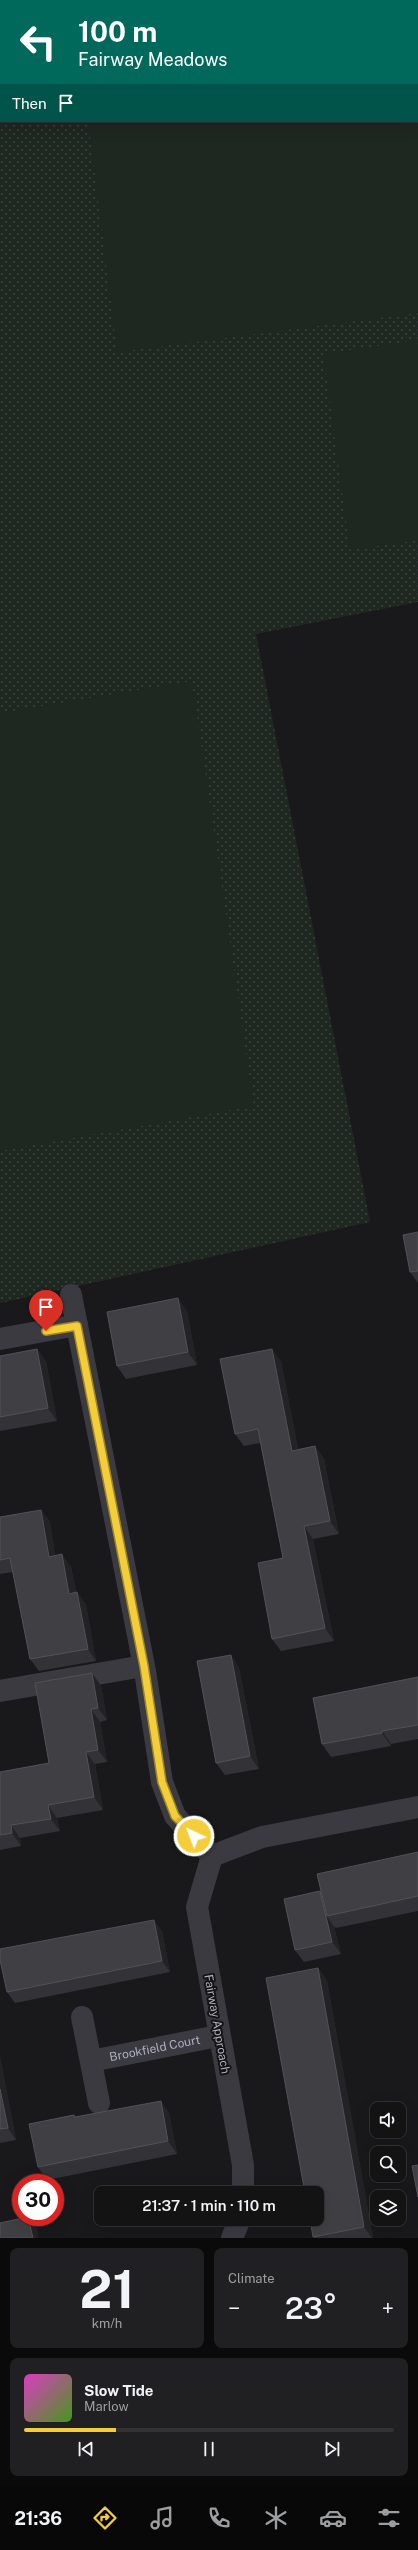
<!DOCTYPE html>
<html lang="en">
<head>
<meta charset="utf-8">
<style>
	body { margin:0; font-family:"Public Sans",sans-serif; background:#202022; color:#f1f3f6; height:100vh; display:flex; flex-direction:column; font-size:15px; white-space:nowrap }
	* { box-sizing:border-box; margin:0 }
	p { font-size:13px; color:#9d9ea0 }
	.icon { flex:none; width:22px; height:22px; fill:none; stroke:currentColor; stroke-width:2; stroke-linecap:round; stroke-linejoin:round }
	.map { position:relative; height:2238px; overflow:hidden }
	.drawer { display:flex; flex-direction:column; gap:10px; padding:10px; background:#0a0a0b; flex:1 }
	.drawer>* { flex:none }
	.banner { position:absolute; left:0px; top:0px; width:418px; height:122px; box-shadow:0 4px 16px #0002,0 0 0 1px #323234; background:#00695c; color:#fff; overflow:hidden }
	.buttons { position:absolute; left:370px; top:2102px; display:grid; gap:8px }
	.buttons a { display:grid; place-items:center; width:36px; height:36px; border-radius:8px; background:#131314; box-shadow:0 4px 16px #0002,0 0 0 1px #323234; font-size:20px }
	.speed { position:absolute; left:12px; top:2174px; display:flex; gap:8px; font-size:20px; font-weight:700; text-align:center }
	.speed>* { display:grid; place-content:center; width:52px; height:52px; border-radius:50%; background:#131314; box-shadow:0 4px 16px #0002,0 0 0 1px #323234; line-height:1 }
	.speed .limit { border:6px solid #d22; background:#fff; color:#111 }
	.pin { position:absolute; display:grid; place-items:center; width:34px; height:34px; color:#fff; margin:-41px -17px; border-radius:50% 50% 50% 0; rotate:-45deg; box-shadow:0 0 4px #0007 }
	.pin .icon { rotate:45deg }
	.me { position:absolute; width:44px; margin:-22px; rotate:317deg; stroke-linejoin:round; filter:drop-shadow(0 0 3px #0008) }
	.turn { display:flex; align-items:center; gap:14px; height:84px; padding:0 12px; font-size:18px }
	.turn .icon { width:52px; height:52px; stroke-width:2.5 }
	.turn b { display:block; font-size:28px; line-height:34px }
	.then { display:flex; align-items:center; height:38px; padding:0 12px; background:#0003; gap:8px; font-size:15px }
	.big { font-size:30px; font-weight:600; line-height:1.1 }
	.drawer .tile { flex:1; display:flex; flex-direction:column; justify-content:center; gap:6px; min-width:0; padding:0 14px; border-radius:8px; background:#202022 }
	.drawer .dial { align-items:center; gap:0 }
	.dial b { font-size:52px; line-height:1 }
	.song { display:flex; align-items:center; gap:12px }
	.cover { width:48px; height:48px; border-radius:6px; background:linear-gradient(135deg,hsl(310 70% 55%),hsl(100 70% 35%)) }
	.played { height:4px; border-radius:2px; background:linear-gradient(90deg,#f3ce3a 25%,#323234 25%) }
	.keys { display:flex; justify-content:space-around; direction:ltr }
	.heat { display:flex; justify-content:space-between; align-items:center; font-size:22px; direction:ltr }
	.drawer .tiles { flex:1; display:grid; gap:10px; grid-template-columns:1fr 1fr }
	.tile:last-child { grid-column:span 2 }
	.trip { position:absolute; left:94px; top:2186px; width:230px; height:40px; border-radius:8px; background:#131314; box-shadow:0 4px 16px #0002,0 0 0 1px #323234; font-weight:600; line-height:40px; text-align:center }
	.tab-bar { display:flex; height:64px; justify-content:space-around; align-items:center; background:#080808; color:#9d9ea0 }
	.tab-bar .icon { width:28px; height:28px }
	.tab-bar .active { color:#f3ce3a }
	.tab-bar b { font-size:18px; color:#f1f3f6 }
	.map>svg:first-child { display:block }
</style>
</head>
<body>
<div class="map">
<svg width="418" height="2238" viewBox="0 0 418 2238">
	<defs>
		<pattern id="green-dots" width="8" height="8" patternUnits="userSpaceOnUse"><rect width="8" height="8" fill="#1f2721"/><path d="M2 2h.1M6 6h.1" fill="none" stroke="#3d443f" stroke-width="1.8" stroke-linecap="round"/></pattern>
	</defs>
	<rect width="100%" height="100%" fill="#19191b"/>
	<path fill="url(#green-dots)" fill-rule="evenodd" d="M0,0H418V602L256,634L370,1222L0,1303ZM1,1H417V121H1Z"/>
	<g fill="#1f2721">
		<path d="M298,0H418V313L117,352L88,121H417V1H290Z"/>
		<path d="M418,340V540L350,550L323,354Z"/>
		<path d="M192,681L254,1106L0,1151V713Z"/>
	</g>
	<g fill="none" stroke-linecap="round" stroke-linejoin="round">
		<g stroke="#3a3a40" stroke-width="22">
			<path d="M71,1295L145,1671L162,1782L175,1816L212,1856"/>
			<path d="M0,1339L77,1325"/>
			<path d="M0,1691L143,1666"/>
			<path d="M82,2017L99,2103"/>
			<path id="s1" d="M91,2061L218,2036"/>
			<path d="M243,2193V2165L197,1907L212,1856L262,1837L418,1807"/>
			<path d="M232,2238L240,2219"/>
		</g>
	</g>
	<g fill="#333236">
		<path d="M418,1232V1283L410,1272Z"/>
		<path d="M187,1311L197,1365L126,1379L117,1366Z"/>
		<path d="M0,1356L46,1361L57,1421L0,1431Z"/>
		<path d="M281,1361L298,1449L315,1446L324,1459L339,1534L313,1539L334,1641L281,1651L272,1639L283,1558L260,1443L244,1446L235,1434Z"/>
		<path d="M41,1510L50,1522L55,1556L71,1567L76,1592H77L86,1605L96,1661L39,1671L30,1659L13,1572L0,1574V1517Z"/>
		<path d="M231,1655L239,1668L259,1769L225,1775L216,1763Z"/>
		<path d="M92,1673L101,1686L107,1720L100,1722L107,1762L95,1764L103,1810L57,1818L60,1831L20,1838L21,1846L0,1850V1772L49,1763Z"/>
		<path d="M418,1677V1739L391,1744V1746L331,1757L322,1744Z"/>
		<path d="M418,1852V1911L336,1928L334,1927L341,1954L304,1962L295,1950L320,1891L322,1893Z"/>
		<path d="M162,1931L170,1972L15,2003L7,1992Z"/>
		<path d="M318,1968L327,1981L373,2238H314L313,2237Z"/>
		<path d="M0,2057L16,2140L0,2143Z"/>
		<path d="M161,2101L169,2113L177,2154L47,2180L38,2167L75,2117Z"/>
	</g>
	<g fill="#232325">
		<path d="M178,1298L187,1311L197,1365L188,1352Z"/>
		<path d="M37,1349L46,1361L57,1421L48,1408Z"/>
		<path d="M272,1349L281,1361L301,1463L292,1451Z"/>
		<path d="M315,1446L324,1459L339,1534L330,1521Z"/>
		<path d="M41,1510L50,1522L58,1569L49,1557Z"/>
		<path d="M304,1526L313,1539L334,1641L325,1628Z"/>
		<path d="M62,1554L71,1567L78,1606L69,1594Z"/>
		<path d="M77,1592L86,1605L96,1661L88,1649Z"/>
		<path d="M231,1655L239,1668L259,1769L250,1756Z"/>
		<path d="M92,1673L101,1686L107,1720L98,1708Z"/>
		<path d="M91,1709L100,1722L107,1762L98,1750Z"/>
		<path d="M382,1731L391,1744V1746L382,1733Z"/>
		<path d="M86,1752L95,1764L103,1810L94,1797Z"/>
		<path d="M48,1805L57,1818L60,1831L51,1819Z"/>
		<path d="M11,1825L20,1838L21,1846L12,1833Z"/>
		<path d="M320,1891L329,1904L327,1916L334,1927L341,1954L332,1942Z"/>
		<path d="M154,1920L162,1931L170,1972L162,1961Z"/>
		<path d="M318,1968L327,1981L373,2238H372L364,2227Z"/>
		<path d="M0,2057L16,2140L8,2128L0,2089Z"/>
		<path d="M161,2101L169,2113L177,2154L168,2141Z"/>
		<path d="M28,2217L37,2229L39,2238H33Z"/>
	</g>
	<g fill="#404044" stroke="#515157">
		<path d="M418,1232V1271L410,1272L403,1235Z"/>
		<path d="M178,1298L188,1352L117,1366L107,1312Z"/>
		<path d="M37,1349L48,1408L0,1417V1356Z"/>
		<path d="M272,1349L292,1451L315,1446L330,1521L304,1526L325,1628L272,1639L258,1563L283,1558L258,1429L235,1434L220,1359Z"/>
		<path d="M41,1510L49,1557L62,1554L69,1594L77,1592L88,1649L30,1659L10,1558L0,1560V1517Z"/>
		<path d="M231,1655L250,1756L216,1763L197,1661Z"/>
		<path d="M92,1673L98,1708L91,1709L98,1750L86,1752L94,1797L48,1805L51,1819L11,1825L12,1833L0,1835V1772L49,1763L35,1683Z"/>
		<path d="M418,1677V1725L382,1731V1733L322,1744L313,1698Z"/>
		<path d="M418,1852V1896L327,1916L317,1874Z"/>
		<path d="M320,1891L332,1942L295,1950L284,1899Z"/>
		<path d="M154,1920L162,1961L7,1992L0,1960V1949Z"/>
		<path d="M318,1968L364,2227L313,2237L310,2219H317V2193H305L266,1978Z"/>
		<path d="M0,2089L8,2128L0,2129Z"/>
		<path d="M161,2101L168,2141L38,2167L29,2124L74,2115L75,2117Z"/>
		<path d="M418,2165V2197L412,2166Z"/>
		<path d="M27,2217H28L33,2238H0V2223Z"/>
	</g>
	<g fill="none" stroke-linecap="round" stroke-linejoin="round">
		<g stroke="#9e8626" stroke-width="10">
			<path id="route" d="M46,1331L77,1326L144,1666L162,1782L175,1816L194,1836"/>
		</g>
		<use href="#route" stroke="#f3ce3a" stroke-width="7"/>
	</g>
	<g text-anchor="middle" dominant-baseline="central" stroke-width="4" stroke-linejoin="round" paint-order="stroke">
		<g font-size="12" fill="#acaebb" stroke="#141416">
			<text transform="translate(217 2024) rotate(80)">Fairway Approach</text>
			<text stroke="none"><textPath href="#s1" startOffset="65">Brookfield Court</textPath></text>
		</g>
	</g>
</svg>
<div class="buttons">
<a><svg class="icon" aria-label="sound" viewBox="0 0 24 24"><path d="M4 9h4l5-4v14l-5-4H4zM17 9q2 3 0 6"/></svg></a>
<a><svg class="icon" aria-label="search" viewBox="0 0 24 24"><circle cx="10" cy="10" r="6"/><path d="M15 15l6 6"/></svg></a>
<a><svg class="icon" aria-label="layers" viewBox="0 0 24 24"><path d="M12 4l9 5-9 5-9-5zM3 14l9 5 9-5"/></svg></a>
</div>
<div class="speed"><div class="limit">30</div></div>
<div class="pin" style="left:46px;top:1331px;background:#d93025"><svg class="icon" aria-label="arrive" viewBox="0 0 24 24"><path d="M6 21V4h12l-3 4 3 4H6"/></svg></div>
<svg class="me" style="left:194px;top:1836px" viewBox="-20 -20 40 40"><circle r="17" fill="#f3ce3a" stroke="#fff" stroke-width="3"/><path d="M0-11L8 9 0 5-8 9z" fill="#fff"/></svg>
<div class="trip">21:37 · 1 min · 110 m</div>
<div class="banner">
<div class="turn"><svg class="icon" aria-label="left" viewBox="0 0 24 24"><path d="M17 20v-9H6M10 6l-5 5 5 5"/></svg><div><b>100 m</b>Fairway Meadows</div></div>
<div class="then">Then<svg class="icon" aria-label="arrive" viewBox="0 0 24 24"><path d="M6 21V4h12l-3 4 3 4H6"/></svg></div>
</div>
</div>
<section class="drawer">
<div class="tiles">
<div class="tile dial"><b>21</b><p>km/h</p></div>
<div class="tile"><p>Climate</p>
<div class="heat"><a>−</a><b class="big">23°</b><a>+</a></div>
</div>
<div class="tile">
<div class="song"><i class="cover"></i><div><b>Slow Tide</b><p>Marlow</p></div></div>
<div class="played"></div>
<div class="keys"><svg class="icon" aria-label="previous" viewBox="0 0 24 24"><path d="M18 5L8 12l10 7zM5 5v14"/></svg><svg class="icon" aria-label="pause" viewBox="0 0 24 24"><path d="M8 5v14M16 5v14"/></svg><svg class="icon" aria-label="next" viewBox="0 0 24 24"><path d="M6 5l10 7-10 7zM19 5v14"/></svg></div>
</div>
</div>
</section>
<nav class="tab-bar">
<b>21:36</b>
<svg class="icon active" aria-label="directions" viewBox="0 0 24 24"><path d="M12 3l9 9-9 9-9-9zM9 14v-3h6M13 9l2 2-2 2"/></svg>
<svg class="icon" aria-label="music" viewBox="0 0 24 24"><path d="M9 18V5l10-2v13"/><circle cx="6" cy="18" r="3"/><circle cx="16" cy="16" r="3"/></svg>
<svg class="icon" aria-label="phone" viewBox="0 0 24 24"><path d="M5 4h4l2 5-3 2q2 4 5 5l2-3 5 2v4C11 20 4 13 5 4z"/></svg>
<svg class="icon" aria-label="climate" viewBox="0 0 24 24"><path d="M12 3v18M4 7l16 10M4 17L20 7"/></svg>
<svg class="icon" aria-label="car" viewBox="0 0 24 24"><path d="M5 17H2v-5l4-1 3-4h7l3 4 3 1v5h-3M9 17h6M6 11h13"/><circle cx="7" cy="17" r="2"/><circle cx="17" cy="17" r="2"/></svg>
<svg class="icon" aria-label="filters" viewBox="0 0 24 24"><path d="M4 7h16M4 17h16"/><circle cx="9" cy="7" r="2"/><circle cx="15" cy="17" r="2"/></svg>
</nav>
</body>
</html>
